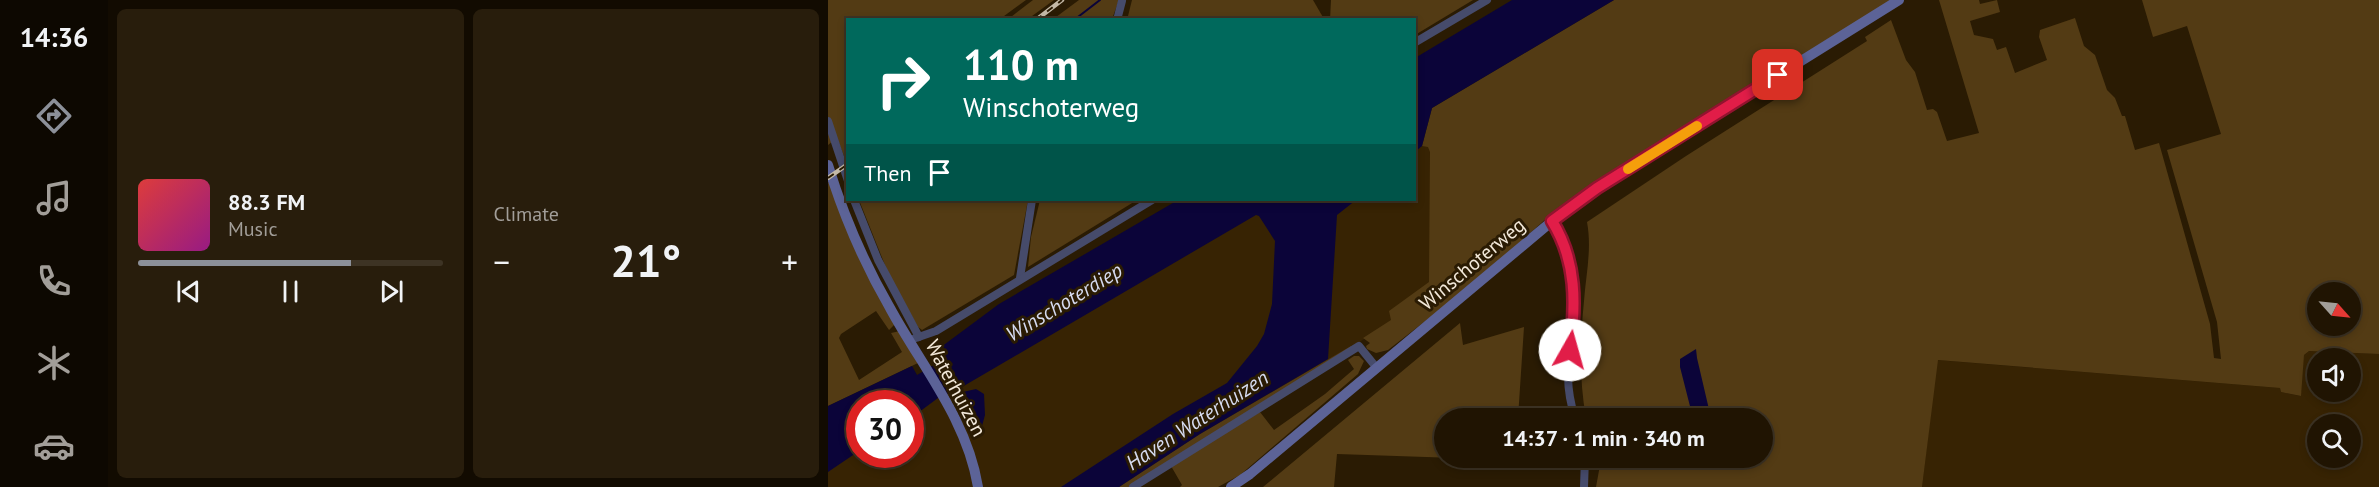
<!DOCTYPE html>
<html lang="en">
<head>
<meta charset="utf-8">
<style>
	body { margin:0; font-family:"PT Sans",sans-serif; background:#281d0c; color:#f1f3f6; height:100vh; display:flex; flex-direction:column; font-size:22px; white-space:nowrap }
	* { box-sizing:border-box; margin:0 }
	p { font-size:20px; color:#a29e99 }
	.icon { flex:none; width:33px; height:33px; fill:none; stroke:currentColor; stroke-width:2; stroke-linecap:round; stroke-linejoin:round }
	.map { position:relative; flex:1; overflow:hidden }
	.drawer { display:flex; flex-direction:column; gap:9px; padding:9px; background:#120b01; width:720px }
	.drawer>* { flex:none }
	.hud { position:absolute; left:18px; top:18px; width:570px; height:183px; border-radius:0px; box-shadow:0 3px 9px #0003,0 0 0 2px #3d3324; background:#00695c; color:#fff; overflow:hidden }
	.needle { width:39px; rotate:117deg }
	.fabs { position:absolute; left:1479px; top:282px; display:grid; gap:12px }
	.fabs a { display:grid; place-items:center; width:54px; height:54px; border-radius:50%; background:#201402; box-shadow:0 3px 9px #0003,0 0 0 2px #3d3324; font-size:30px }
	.speed { position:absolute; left:18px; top:390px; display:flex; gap:12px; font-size:30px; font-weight:700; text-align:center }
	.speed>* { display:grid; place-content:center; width:78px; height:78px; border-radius:50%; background:#201402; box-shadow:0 3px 9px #0003,0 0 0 2px #3d3324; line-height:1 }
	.speed .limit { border:9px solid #d22; background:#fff; color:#111 }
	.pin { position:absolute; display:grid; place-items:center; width:51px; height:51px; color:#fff; margin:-26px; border-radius:12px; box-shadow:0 3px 9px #0006 }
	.me { position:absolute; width:66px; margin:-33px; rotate:7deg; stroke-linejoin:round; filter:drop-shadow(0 0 4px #0008) }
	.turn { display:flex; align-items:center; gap:21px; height:126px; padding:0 18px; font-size:27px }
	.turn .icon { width:78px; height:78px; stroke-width:2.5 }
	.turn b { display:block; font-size:42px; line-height:51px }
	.then { display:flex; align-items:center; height:57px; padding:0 18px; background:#0003; gap:12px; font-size:22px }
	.big { font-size:45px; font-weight:700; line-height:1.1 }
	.drawer .card { flex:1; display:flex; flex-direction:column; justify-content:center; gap:9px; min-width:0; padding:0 21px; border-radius:9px; background:#281d0c }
	.song { display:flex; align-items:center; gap:18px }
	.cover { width:72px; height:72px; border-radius:9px; background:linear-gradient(135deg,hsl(0 70% 55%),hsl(310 70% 35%)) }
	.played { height:6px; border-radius:3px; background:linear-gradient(90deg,#8c9099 70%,#3d3324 70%) }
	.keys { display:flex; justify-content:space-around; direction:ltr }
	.heat { display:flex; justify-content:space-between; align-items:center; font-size:33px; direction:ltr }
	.drawer .tiles { flex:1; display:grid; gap:9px; grid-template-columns:repeat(2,1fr) }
	.trip { position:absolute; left:606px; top:408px; width:339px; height:60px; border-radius:30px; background:#201402; box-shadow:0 3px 9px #0003,0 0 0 2px #3d3324; font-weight:700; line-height:60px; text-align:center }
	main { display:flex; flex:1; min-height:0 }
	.tab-bar { display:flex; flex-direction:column; width:108px; justify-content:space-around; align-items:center; background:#0d0801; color:#a29e99 }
	.tab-bar .icon { width:42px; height:42px }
	.tab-bar .on { color:#8c9099 }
	.tab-bar b { font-size:27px; color:#f1f3f6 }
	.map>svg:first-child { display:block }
</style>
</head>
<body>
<main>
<nav class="tab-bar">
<b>14:36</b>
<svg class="icon on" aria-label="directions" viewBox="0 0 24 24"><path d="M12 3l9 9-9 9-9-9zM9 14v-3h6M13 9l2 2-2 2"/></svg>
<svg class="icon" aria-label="music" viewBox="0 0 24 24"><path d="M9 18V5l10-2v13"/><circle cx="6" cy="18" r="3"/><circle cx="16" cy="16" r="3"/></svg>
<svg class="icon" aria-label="phone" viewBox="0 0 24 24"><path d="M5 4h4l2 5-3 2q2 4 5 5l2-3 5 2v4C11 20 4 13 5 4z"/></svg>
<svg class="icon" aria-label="climate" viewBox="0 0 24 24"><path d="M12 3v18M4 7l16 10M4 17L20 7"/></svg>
<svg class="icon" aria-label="car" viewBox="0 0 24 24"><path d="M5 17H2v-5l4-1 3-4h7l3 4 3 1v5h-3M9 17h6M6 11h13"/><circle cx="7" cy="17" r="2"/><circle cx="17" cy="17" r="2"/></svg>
</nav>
<section class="drawer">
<div class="tiles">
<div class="card">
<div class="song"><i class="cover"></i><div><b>88.3 FM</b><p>Music</p></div></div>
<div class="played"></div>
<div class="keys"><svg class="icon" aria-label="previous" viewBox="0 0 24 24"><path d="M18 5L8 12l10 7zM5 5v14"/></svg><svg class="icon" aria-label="pause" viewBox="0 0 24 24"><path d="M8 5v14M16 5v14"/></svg><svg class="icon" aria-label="next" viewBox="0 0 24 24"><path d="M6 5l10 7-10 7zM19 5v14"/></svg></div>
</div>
<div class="card"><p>Climate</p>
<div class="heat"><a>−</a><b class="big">21°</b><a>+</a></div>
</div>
</div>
</section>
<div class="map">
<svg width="1551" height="487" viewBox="0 0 1551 487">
	<rect width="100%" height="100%" fill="#2a1b03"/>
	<g fill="#372303" fill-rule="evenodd">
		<path d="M604,134L605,293L567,320L297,487H0V452L31,433L32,454H82V404L418,200H586L587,148Z"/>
		<path d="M1481,351L1551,354V487H1094L1109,360L1452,388L1453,392L1472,396L1474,363L1476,355ZM1490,358H1522V392H1490ZM1490,424H1522V458H1490Z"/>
	</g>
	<g fill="#533b14" fill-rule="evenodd">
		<path d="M0,0H198L172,19L20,20V151L16,156L9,138L0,145Z"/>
		<path d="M205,0H226L200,19L179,20Z"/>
		<path d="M251,0H291L284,19L224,20Z"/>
		<path d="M304,0H485L496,19L299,20Z"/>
		<path d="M503,0H645L587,35L586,20H502Z"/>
		<path d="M786,0H1064L786,170L732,208L731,207L650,280L560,350L548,353L539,349L538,346L542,343L535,338L563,320L561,311L601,282L602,152L600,147L594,146L604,108Z"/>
		<path d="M1111,0H1151L1152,4L1169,0L1172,12L1142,21L1146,35L1165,39L1169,50L1178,47L1187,73L1219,60L1211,37L1212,30L1247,18L1256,46L1267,55L1279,90L1287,98L1294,116H1297L1307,150L1331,143L1382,324L1386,358L1393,359L1389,322L1339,150L1393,134L1359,26L1325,37L1314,0H1551V354L1481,351L1476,355L1473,396L1453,392L1452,388L1110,360L1094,487H768L772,465L833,458H934V418H758C751,379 752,341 756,301C758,274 764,249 759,222L858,156L1039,41L1037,37L1063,20L1078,60L1087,72L1099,110L1105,109L1109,112L1119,141L1151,133ZM1490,292H1522V326H1490Z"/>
		<path d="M3,181L67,324L61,330L48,311L13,334L11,338L31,380L74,352L63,333L72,331L90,363L0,406V183Z"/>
		<path d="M31,200H200L186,275L94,330L90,327L61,275Z"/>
		<path d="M212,200H309L200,267L203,237Z"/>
		<path d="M632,323L635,345L696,327L690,418H616V458H687V460L509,454L506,487H435Z"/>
		<path d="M523,346L524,348L302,487H291L372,434Z"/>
		<path d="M526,356H531L536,361L530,374L412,475L390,487H352L354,485L343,466L432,412L446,430L497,394L526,369L520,360Z"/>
	</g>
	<g fill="#0b0439">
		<path d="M684,0H786L604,108L594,146L587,152V58Z"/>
		<path d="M350,200H528L509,215L500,359L372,434L291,487H233L345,414L399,383L429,346L436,334L444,304L447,241L431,216L428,215L134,387L110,398L83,418L82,404H32L31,451L0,472V406L84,366L89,375L111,362L105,353L171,304Z"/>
		<path d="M868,349L869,358L883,418H865L852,367V359Z"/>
		<path d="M148,389L156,394L157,415L154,426L135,392Z"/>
	</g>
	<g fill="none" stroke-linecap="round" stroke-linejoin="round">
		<path stroke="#0b0439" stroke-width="2" d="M246,20L272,0"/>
		<g stroke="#464b6b" stroke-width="8">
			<path d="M289,20L294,1"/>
			<path d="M586,43L659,0"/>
			<path d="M0,121L20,181"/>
			<path d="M26,200L50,260L91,337"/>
			<path d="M724,221C739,246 749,280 747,309C744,354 733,373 747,418"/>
			<path d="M192,278L204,200"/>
			<path d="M82,340L108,331L324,200"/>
			<path d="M305,487L531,346L548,367"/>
			<path d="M756,487L757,458"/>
		</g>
		<g stroke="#5c6397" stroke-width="10">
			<path d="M0,165C15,214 36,263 62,308C94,367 139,419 150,487"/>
			<path d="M403,487L422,474L735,212L769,188L1071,0"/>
		</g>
		<g stroke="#c4b9a7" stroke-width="4.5">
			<g id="rail">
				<path d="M208,20L234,0"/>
				<path d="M0,178L20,164"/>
			</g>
		</g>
		<use href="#rail" stroke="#2a1b03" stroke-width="2" stroke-dasharray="7" stroke-linecap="butt"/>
	</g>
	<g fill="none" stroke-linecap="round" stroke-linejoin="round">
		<g stroke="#92132f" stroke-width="15">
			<path id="route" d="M742,350C748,305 749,261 724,221L769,188L950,75"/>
		</g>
		<use href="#route" stroke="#e11d48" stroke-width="10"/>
		<path stroke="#f59e0b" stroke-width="10" d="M800,169L869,126"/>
	</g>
	<g text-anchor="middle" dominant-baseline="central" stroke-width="6" stroke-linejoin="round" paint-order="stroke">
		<g font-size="20" fill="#f2e8d9" stroke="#2a1b03">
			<text transform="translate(644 264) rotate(-40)">Winschoterweg</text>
			<text transform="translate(128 388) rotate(62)">Waterhuizen</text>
		</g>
		<g font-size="21" font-style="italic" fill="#d5daef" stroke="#2a1b03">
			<text transform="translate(236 302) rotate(-31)">Winschoterdiep</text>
			<text transform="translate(369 420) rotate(-33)">Haven Waterhuizen</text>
		</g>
	</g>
</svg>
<div class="fabs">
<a><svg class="needle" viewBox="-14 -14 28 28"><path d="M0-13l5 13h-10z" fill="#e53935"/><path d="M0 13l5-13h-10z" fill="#a29e99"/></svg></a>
<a><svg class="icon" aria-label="sound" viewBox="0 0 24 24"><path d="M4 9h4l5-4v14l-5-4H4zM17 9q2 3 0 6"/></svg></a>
<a><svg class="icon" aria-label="search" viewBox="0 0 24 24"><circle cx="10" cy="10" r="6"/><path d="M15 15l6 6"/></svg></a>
</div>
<div class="speed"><div class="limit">30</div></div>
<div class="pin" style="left:950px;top:75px;background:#d93025"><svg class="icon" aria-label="arrive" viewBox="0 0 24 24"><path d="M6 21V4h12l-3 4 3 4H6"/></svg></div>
<svg class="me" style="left:742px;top:350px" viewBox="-20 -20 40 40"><circle r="19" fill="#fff"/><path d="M0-13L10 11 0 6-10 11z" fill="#e11d48"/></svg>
<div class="trip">14:37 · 1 min · 340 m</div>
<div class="hud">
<div class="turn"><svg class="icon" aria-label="right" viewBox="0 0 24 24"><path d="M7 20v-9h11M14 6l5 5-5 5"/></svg><div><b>110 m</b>Winschoterweg</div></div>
<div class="then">Then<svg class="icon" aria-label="arrive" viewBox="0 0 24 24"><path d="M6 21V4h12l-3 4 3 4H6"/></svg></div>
</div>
</div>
</main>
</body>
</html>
